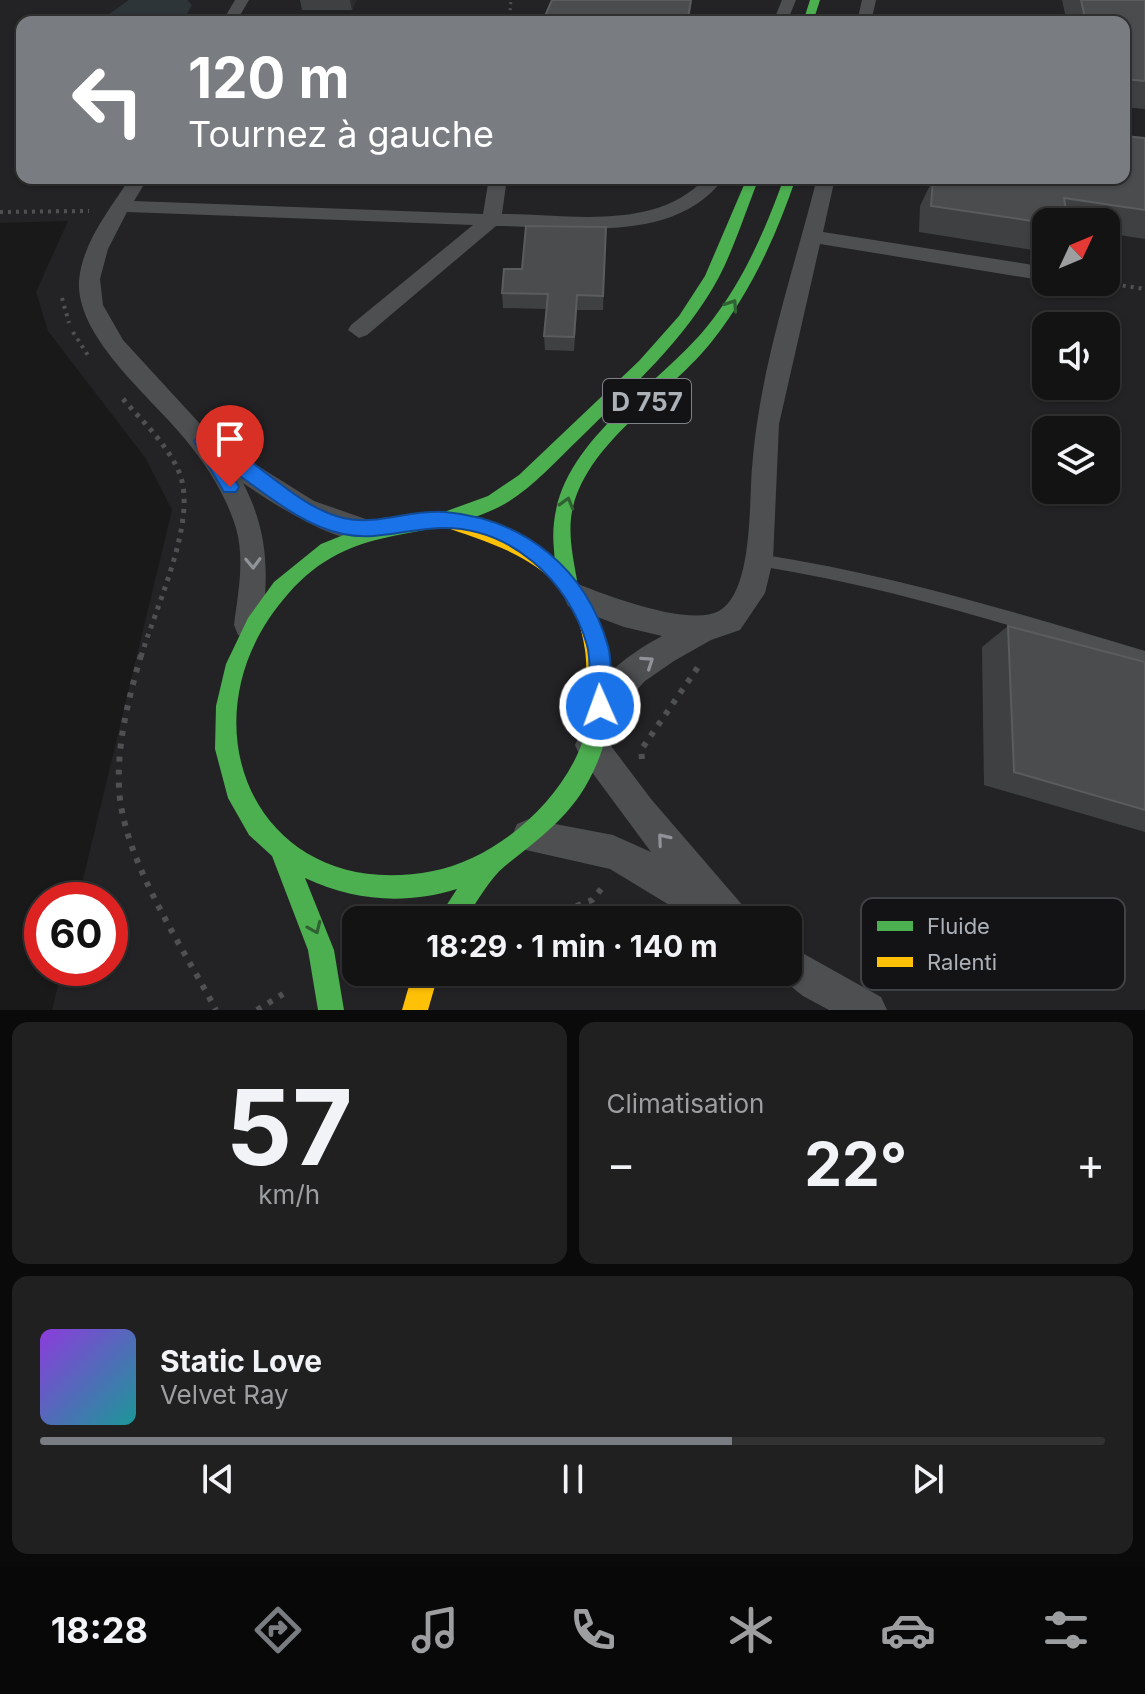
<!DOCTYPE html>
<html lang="fr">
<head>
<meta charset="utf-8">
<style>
	body { margin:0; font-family:Inter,sans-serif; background:#202021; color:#f1f3f6; height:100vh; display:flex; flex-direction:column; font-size:30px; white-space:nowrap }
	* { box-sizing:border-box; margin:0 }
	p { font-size:26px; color:#9d9ea0 }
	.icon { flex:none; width:44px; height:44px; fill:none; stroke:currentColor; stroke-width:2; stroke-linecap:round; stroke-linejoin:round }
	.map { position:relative; height:1010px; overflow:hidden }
	.drawer { display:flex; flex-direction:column; gap:12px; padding:12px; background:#0a0a0a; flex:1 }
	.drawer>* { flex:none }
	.guide { position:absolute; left:16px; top:16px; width:1114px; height:168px; border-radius:16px; box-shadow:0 2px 6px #0004,0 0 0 2px #323233; background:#797c80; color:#fff; overflow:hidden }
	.needle { width:52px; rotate:46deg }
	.tools { position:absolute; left:1032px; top:208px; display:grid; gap:16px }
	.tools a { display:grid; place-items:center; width:88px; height:88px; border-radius:16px; background:#131313; box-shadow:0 2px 6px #0004,0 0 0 2px #323233; font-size:40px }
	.speed { position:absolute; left:24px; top:882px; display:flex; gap:16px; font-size:40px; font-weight:700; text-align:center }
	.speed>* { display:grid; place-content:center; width:104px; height:104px; border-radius:50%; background:#131313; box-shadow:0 2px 6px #0004,0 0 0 2px #323233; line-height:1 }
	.speed .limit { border:12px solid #d22; background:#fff; color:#111 }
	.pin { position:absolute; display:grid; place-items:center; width:68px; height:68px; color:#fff; margin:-82px -34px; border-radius:50% 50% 50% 0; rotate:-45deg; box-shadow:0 0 8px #0007 }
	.pin .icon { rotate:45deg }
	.me { position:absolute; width:88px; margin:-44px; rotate:358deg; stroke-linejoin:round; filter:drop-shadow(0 0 6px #0008) }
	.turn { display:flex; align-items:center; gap:28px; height:168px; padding:0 40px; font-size:36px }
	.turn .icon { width:104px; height:104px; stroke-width:2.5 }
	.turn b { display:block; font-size:56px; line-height:68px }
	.big { font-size:60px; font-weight:700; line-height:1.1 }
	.drawer .widget { flex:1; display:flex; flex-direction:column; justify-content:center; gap:12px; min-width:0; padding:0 28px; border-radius:16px; background:#202021 }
	.drawer .dial { align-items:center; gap:0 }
	.dial b { font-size:104px; line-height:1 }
	.song { display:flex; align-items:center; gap:24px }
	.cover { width:96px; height:96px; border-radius:12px; background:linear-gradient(135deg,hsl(270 70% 55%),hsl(180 70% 35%)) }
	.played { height:8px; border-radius:4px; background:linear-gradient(90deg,#797c80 65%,#323233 65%) }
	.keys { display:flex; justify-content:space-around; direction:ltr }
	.heat { display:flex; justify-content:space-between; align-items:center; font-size:44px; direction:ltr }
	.drawer .tiles { flex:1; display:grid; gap:12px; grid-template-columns:1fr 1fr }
	.widget:last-child { grid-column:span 2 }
	.trip { position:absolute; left:342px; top:906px; width:460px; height:80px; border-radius:16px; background:#131313; box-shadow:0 2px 6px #0004,0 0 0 2px #323233; font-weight:700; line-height:80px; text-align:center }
	.dock { display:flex; height:128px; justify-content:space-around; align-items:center; background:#080808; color:#9d9ea0 }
	.dock .icon { width:56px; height:56px }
	.dock .current { color:#797c80 }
	.dock b { font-size:36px; color:#f1f3f6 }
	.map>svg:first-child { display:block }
</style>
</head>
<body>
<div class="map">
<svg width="1145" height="1010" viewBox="0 0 1145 1010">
	<rect width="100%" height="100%" fill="#191919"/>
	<path fill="#232325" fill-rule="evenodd" d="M0,0H1145V1010H52L62,968H110V900H78L172,510L146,459L48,331L36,292L68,221L0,223ZM22,22H1124V178H22ZM1046,222H1106V282H1046ZM1046,326H1106V386H1046ZM1046,430H1106V490H1046ZM356,920H788V972H356Z"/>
	<path fill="#2d3539" d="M129,0H187L192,5L182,22H98Z"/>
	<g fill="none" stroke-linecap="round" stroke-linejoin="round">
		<path stroke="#4f5052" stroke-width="3" stroke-dasharray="2 4" stroke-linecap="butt" d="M509,22L511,0"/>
		<g stroke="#4f5052" stroke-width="4" stroke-dasharray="3 5" stroke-linecap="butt">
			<path d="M0,212L89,211"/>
			<path d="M1099,282L1145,289"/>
			<path d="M62,298L69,323"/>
			<path d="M73,332L89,357"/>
		</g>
		<path stroke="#4f5052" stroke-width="5" stroke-dasharray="4 6" stroke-linecap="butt" d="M123,399C143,422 167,444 179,472C199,519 155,608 141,657"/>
		<g stroke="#4f5052" stroke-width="6" stroke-dasharray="5 8" stroke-linecap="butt">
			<path d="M141,655C129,697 117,742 119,787C122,859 183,947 216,1010"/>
			<path d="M642,759L641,750L698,667"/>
			<path d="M540,920L592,900L606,883"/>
			<path d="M469,986L481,972"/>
			<path d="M257,1010L283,994"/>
		</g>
		<path fill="#4e4f51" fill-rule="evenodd" d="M759,554C891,574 1017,613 1145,651V667C1017,627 891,587 759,566L754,565L752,560L754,555Z"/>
		<g fill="#4e4f51" fill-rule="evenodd">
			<path d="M235,0H249L236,22H222Z"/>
			<path d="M782,0H796L787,22H773Z"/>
			<path d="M862,0H876L871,22H857Z"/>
			<path d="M130,178H148L134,201L483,214L489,178H507L502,214C567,214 657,232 705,178H724C674,246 570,226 496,226L367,335L359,338L348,330L351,325L473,225L127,212L108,249L100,279L103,305L123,340L213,438L314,501L377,523L381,531L377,539C344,551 271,502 243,483C268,531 269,572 262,625L258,635L248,638L238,635L234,625C238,593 245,560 236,528C226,495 207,466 185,439C152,398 76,338 79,281C82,243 110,209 130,178Z"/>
			<path d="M817,178H835L823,232L1046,267V281L820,244L779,424L773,560L765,593L740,630L711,640L674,661L645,681L614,715L603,719L592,715L588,704C600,674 634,651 662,636L624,627L568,606L564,597L568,588L578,584C608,596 689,627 719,611C753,592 749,503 752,468C759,370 793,273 817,178Z"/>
			<path d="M591,729L602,734L651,799L744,907L749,920H694L610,869L517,848L512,836L517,824L529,819L613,835L651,852L580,756L575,745L580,734Z"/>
			<path d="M788,945L881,997L887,1010H829L803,996L773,972H788Z"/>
		</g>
		<g fill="#4caf50" fill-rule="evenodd">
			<path d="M810,0H820L813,22H803Z"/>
			<path d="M747,178H759C746,210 735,246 719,277C685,340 631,388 580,438C555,462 530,491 499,507C420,546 354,519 288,594C176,720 256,906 433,871C493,859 553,809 578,753C585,739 585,723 591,708L599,705L607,708C612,722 606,737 602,750C582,808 550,830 505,866C489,879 477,903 464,920H437L457,889C405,905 354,901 305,878L334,950L344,1010H318L308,950L272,856L249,835L228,798L215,749L216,706L226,664L248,618L274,582L321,544L376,522L444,512L488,496L519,475L639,361L679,316L705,276Z"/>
			<path d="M784,178H796C776,236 751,292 713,340C671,394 590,439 573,507C567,531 573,557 577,580L574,586L567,589L560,586C555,575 555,562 554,550C543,445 658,392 713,319C745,277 766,228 784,178Z"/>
		</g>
		<g fill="#ffc107" fill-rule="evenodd">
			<path d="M445,512C527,535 592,563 607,657C610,677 614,705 607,724L599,727L591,724C584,705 588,671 585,650C574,565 506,549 439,525L436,520L439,515Z"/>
			<path d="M413,972H439L428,1010H402Z"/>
		</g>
	</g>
	<g fill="#3f4041">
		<path d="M300,0H356L352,10H302Z"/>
		<path d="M692,0L689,22H545V16Z"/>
		<path d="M1062,0H1145V109L1124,107V22H1067Z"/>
		<path d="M1145,138V239L1106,233V222H1046V236H1043L1033,250L919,232L920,206L933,179L961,183L964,178H1124Z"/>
		<path d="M606,227L603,310H577L574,351L545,350L544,336L546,309L503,308L502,293L522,269Z"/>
		<path d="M1008,626L1145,662V832L984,785L982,647Z"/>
	</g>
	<path fill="#2b2b2c" d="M350,0H356L352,10Z"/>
	<g fill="#4b4c4e" stroke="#5a5c5e" stroke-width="2">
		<path d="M552,0H691L687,22H595V21L545,16Z"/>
		<path d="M1081,0H1145V81L1124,79V22H1086Z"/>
		<path d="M1124,136L1145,138V210L1064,198L1066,210L1048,208L1050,222H1046V223L931,206L933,179L972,185V178H1124Z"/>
		<path d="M526,226L606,227L603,296L577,295L574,337L544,336L548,294L502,293L504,269H522Z"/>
		<path d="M1008,626L1145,662V810L1014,772Z"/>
	</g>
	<defs><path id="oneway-chevron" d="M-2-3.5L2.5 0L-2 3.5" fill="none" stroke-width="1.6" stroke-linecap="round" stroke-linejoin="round" transform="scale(2)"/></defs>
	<g stroke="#306132">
		<use href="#oneway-chevron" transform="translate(732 305) rotate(-56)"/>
		<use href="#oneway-chevron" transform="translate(567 503) rotate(-74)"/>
		<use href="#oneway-chevron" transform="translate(315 928) rotate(66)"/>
	</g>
	<g stroke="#909499">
		<use href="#oneway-chevron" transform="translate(253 563) rotate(88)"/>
		<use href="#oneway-chevron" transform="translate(648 662) rotate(-34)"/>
		<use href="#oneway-chevron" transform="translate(663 839) rotate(-130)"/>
	</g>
	<path fill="#1a73e8" stroke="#114b97" stroke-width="2" d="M202,434C252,451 291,505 343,518C378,526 410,509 445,512C525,519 586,569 608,646C613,664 610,687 611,706L608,714L600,717L593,714L589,706C589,687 592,663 587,645C569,581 510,526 440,528C407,529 376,541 343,534C300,525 263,491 227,467L239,487L236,492H224L194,441Z"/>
	<g text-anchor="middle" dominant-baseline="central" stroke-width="8" stroke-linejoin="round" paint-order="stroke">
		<rect fill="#131315" stroke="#7e8287" stroke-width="2" x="603" y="379" width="88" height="44" rx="6"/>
		<g font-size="26" font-weight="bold" fill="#acb1b8">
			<text x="647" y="401">D 757</text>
		</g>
	</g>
	<rect x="861" y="898" width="264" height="92" rx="12" fill="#131315" stroke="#414246" stroke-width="2"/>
	<rect x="877" y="921" width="36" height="10" fill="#4caf50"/>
	<rect x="877" y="957" width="36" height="10" fill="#ffc107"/>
	<g font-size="22" fill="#acb1b8">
		<text x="927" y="934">Fluide</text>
		<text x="927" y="970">Ralenti</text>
	</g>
</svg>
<div class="tools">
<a><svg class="needle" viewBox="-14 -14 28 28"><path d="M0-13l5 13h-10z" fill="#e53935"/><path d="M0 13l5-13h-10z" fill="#9d9ea0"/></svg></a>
<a><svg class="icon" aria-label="sound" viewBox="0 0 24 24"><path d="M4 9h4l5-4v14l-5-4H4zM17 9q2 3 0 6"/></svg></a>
<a><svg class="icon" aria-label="layers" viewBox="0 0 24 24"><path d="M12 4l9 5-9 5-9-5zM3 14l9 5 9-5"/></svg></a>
</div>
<div class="speed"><div class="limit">60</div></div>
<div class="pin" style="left:230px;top:487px;background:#d93025"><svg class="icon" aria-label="arrive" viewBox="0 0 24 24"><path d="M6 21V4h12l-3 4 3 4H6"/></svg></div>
<svg class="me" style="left:600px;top:706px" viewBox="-20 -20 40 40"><circle r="17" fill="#1a73e8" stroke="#fff" stroke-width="3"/><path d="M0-11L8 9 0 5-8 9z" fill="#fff"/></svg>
<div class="trip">18:29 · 1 min · 140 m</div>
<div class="guide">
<div class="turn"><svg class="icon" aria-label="left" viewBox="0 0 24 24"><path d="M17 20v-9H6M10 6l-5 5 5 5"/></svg><div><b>120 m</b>Tournez à gauche</div></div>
</div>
</div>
<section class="drawer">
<div class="tiles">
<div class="widget dial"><b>57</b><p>km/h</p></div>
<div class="widget"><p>Climatisation</p>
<div class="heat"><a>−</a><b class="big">22°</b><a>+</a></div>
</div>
<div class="widget">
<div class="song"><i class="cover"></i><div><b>Static Love</b><p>Velvet Ray</p></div></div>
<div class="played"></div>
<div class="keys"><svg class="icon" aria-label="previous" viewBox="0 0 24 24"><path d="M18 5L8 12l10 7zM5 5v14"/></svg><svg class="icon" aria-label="pause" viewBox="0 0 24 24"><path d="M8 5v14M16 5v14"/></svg><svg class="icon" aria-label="next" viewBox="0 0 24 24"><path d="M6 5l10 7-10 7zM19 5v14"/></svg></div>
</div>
</div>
</section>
<nav class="dock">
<b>18:28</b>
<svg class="icon current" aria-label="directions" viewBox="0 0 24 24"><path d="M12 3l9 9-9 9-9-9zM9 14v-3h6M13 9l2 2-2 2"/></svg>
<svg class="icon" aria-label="music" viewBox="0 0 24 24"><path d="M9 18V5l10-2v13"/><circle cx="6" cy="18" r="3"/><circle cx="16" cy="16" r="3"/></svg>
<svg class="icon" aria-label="phone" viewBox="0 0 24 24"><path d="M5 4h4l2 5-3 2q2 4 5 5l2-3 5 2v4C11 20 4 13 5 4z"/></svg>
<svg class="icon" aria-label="climate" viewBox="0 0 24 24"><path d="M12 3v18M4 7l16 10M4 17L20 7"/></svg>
<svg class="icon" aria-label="car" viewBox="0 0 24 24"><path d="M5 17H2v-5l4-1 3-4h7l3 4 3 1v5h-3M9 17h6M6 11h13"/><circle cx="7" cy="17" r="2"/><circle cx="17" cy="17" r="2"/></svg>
<svg class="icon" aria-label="filters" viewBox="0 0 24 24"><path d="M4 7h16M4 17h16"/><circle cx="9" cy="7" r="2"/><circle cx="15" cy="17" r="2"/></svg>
</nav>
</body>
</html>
